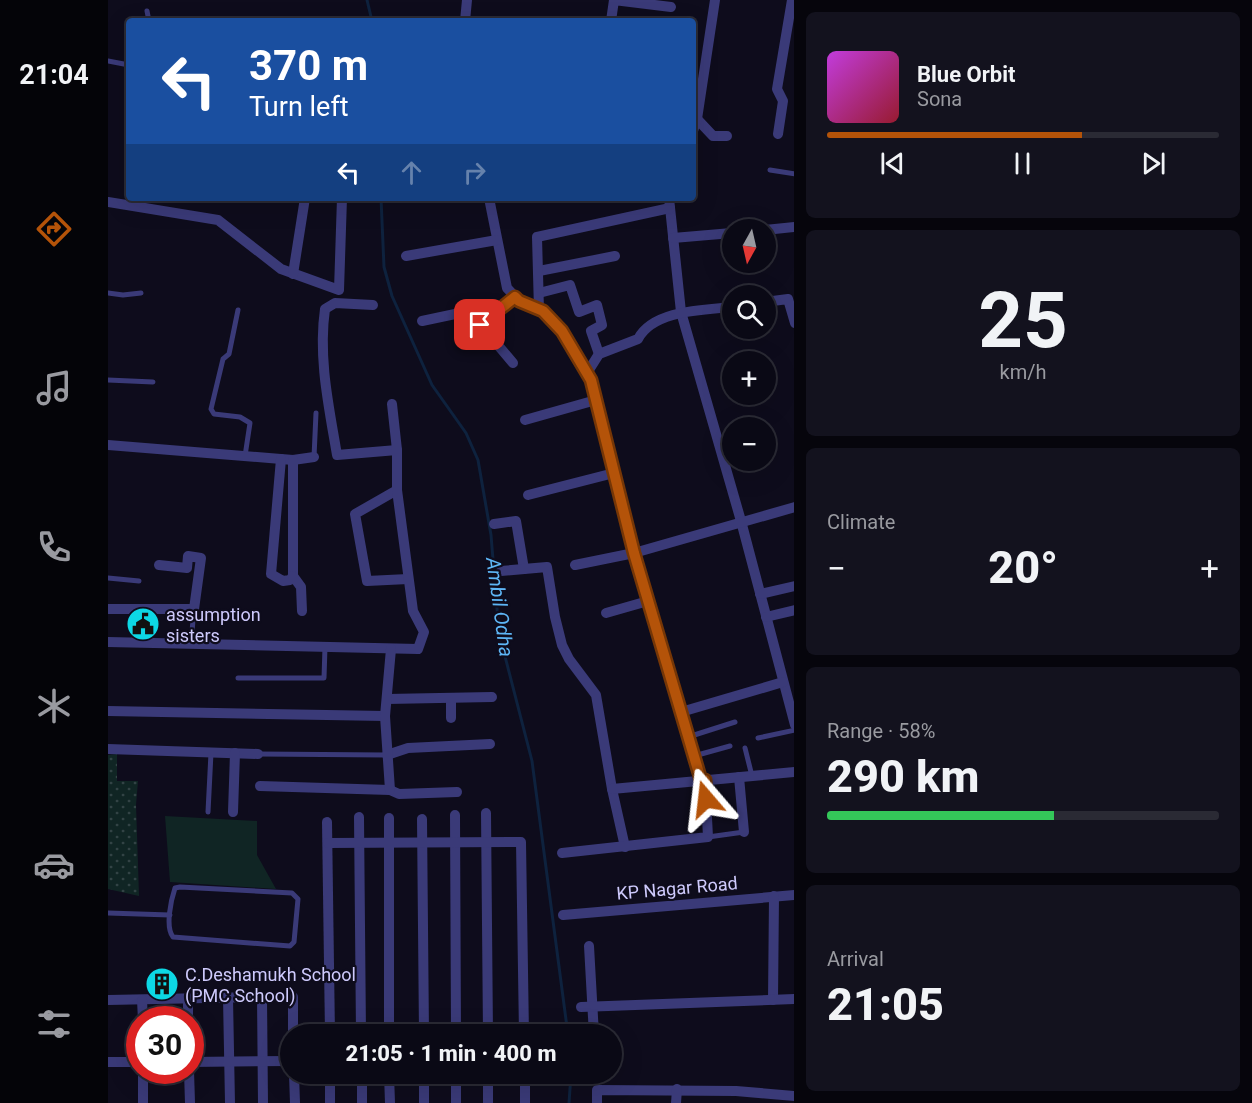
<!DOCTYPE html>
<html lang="en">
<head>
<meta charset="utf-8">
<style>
	body { margin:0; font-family:Roboto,sans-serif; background:#13121e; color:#f1f3f6; height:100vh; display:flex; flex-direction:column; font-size:22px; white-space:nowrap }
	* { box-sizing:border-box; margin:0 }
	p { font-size:20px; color:#999aa0 }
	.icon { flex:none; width:33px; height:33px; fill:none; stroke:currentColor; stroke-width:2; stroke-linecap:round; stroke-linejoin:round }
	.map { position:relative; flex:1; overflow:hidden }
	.side { display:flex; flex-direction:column; gap:12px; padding:12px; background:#06050c; width:458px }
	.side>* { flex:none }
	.guide { position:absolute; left:18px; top:18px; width:570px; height:183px; border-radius:6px; box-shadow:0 6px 24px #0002,0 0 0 2px #2a2a34; background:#1a4fa0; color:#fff; overflow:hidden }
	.needle { width:39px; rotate:188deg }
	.controls { position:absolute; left:614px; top:219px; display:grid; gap:12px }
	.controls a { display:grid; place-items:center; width:54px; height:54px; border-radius:50%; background:#0a0915; box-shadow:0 6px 24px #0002,0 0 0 2px #2a2a34; font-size:30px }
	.speed { position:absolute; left:18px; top:1006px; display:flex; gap:12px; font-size:30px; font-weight:700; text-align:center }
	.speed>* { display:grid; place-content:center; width:78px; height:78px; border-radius:50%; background:#0a0915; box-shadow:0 6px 24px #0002,0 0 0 2px #2a2a34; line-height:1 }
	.speed .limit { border:9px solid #d22; background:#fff; color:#111 }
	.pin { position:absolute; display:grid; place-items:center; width:51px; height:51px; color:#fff; margin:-26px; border-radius:12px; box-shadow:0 3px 9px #0006 }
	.me { position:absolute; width:66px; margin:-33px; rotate:343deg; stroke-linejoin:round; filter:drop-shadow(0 0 4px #0008) }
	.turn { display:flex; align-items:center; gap:21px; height:126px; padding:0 24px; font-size:27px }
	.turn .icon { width:78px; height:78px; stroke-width:2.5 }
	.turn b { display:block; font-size:42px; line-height:51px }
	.lanes { display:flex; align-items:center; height:57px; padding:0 24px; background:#0003; justify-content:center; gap:30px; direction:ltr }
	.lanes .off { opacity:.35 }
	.big { font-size:45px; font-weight:800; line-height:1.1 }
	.side .widget { flex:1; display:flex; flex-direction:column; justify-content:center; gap:9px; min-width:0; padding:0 21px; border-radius:9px; background:#13121e }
	.side .dial { align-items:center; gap:0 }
	.dial b { font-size:78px; line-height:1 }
	.song { display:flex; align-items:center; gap:18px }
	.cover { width:72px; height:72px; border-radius:9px; background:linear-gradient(135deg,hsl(290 70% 55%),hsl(350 70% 35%)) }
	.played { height:6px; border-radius:3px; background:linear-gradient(90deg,#b45309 65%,#2a2a34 65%) }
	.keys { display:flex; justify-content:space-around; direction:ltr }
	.heat { display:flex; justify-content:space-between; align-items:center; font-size:33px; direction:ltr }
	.charge { height:9px; border-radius:4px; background:linear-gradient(90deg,#34c759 58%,#2a2a34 0) }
	.trip { position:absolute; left:172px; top:1024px; width:342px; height:60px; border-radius:30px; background:#0a0915; box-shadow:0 6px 24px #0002,0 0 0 2px #2a2a34; font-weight:800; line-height:60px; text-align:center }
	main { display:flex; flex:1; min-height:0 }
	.tabs { display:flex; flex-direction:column; width:108px; justify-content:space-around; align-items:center; background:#040408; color:#999aa0 }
	.tabs .icon { width:42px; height:42px }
	.tabs .current { color:#b45309 }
	.tabs b { font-size:27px; color:#f1f3f6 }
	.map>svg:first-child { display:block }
</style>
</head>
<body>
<main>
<nav class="tabs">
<b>21:04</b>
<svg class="icon current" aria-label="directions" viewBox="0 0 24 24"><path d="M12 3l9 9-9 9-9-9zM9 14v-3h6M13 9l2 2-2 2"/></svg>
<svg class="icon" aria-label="music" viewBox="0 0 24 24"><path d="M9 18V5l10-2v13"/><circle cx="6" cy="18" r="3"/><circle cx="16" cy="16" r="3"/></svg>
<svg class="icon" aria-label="phone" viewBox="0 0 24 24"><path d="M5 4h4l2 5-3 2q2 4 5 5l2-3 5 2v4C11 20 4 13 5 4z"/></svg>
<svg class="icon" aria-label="climate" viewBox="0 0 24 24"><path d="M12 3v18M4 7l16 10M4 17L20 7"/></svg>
<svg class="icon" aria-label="car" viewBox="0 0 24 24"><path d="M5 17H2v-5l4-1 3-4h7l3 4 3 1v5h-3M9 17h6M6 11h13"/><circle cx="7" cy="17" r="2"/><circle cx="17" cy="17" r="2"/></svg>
<svg class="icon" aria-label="filters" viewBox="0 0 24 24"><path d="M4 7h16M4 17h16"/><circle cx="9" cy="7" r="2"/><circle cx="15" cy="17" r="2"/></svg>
</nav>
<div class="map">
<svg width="687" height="1103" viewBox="0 0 687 1103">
	<defs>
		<pattern id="grass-dots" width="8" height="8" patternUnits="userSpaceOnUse" patternTransform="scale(1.5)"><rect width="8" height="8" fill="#102524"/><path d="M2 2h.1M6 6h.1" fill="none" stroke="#324345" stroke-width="1.8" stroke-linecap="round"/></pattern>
	</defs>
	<rect width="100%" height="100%" fill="#0e0c1c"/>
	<path fill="url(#grass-dots)" d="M9,754V781H30L28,805L31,896L0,889V755Z"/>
	<path fill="#102524" d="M57,816L149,821V855L168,889L62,882Z"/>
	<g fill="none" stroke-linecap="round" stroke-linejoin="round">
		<g stroke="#0e223e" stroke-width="3">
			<path d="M259,0L264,21"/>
			<path d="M273,198L276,267L284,296L324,385L358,433L370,460L383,535L391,633L424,761L460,1035"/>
			<path d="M461,1103L463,1074"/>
		</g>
		<g stroke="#3a3a78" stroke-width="5">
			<path d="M39,11L41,21"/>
			<path d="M0,61L21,65"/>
			<path d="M662,170L687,174"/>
			<path d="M0,293L15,295L33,293"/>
			<path d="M130,310L121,354L115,359L103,409L106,414L132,417L142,423L137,456"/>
			<path d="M0,380L45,382"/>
			<path d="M206,457L208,413"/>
			<path d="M0,578L31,581"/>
			<path d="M83,644L85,620"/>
			<path d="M130,678H216L217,647"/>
			<path d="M580,737L627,722"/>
			<path d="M650,738L687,730"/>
			<path d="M637,748L644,776"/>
			<path d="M150,754L279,755"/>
			<path d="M586,756L622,746"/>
			<path d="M100,812L103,753"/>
			<path d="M600,837L636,832"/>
			<path d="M72,887L184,893L190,899L186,942L182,946L65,937C57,927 63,900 67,888Z"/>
			<path d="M0,913L62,915"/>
		</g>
		<g stroke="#3a3a78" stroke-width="10">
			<path d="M357,21L359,0"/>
			<path d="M503,21L506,0L563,7"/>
			<path d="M589,119L605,136H619"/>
			<path d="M585,131L589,119L607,0"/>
			<path d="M670,134L675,101L669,89L684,0"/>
			<path d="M381,198L399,288L411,301L435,311L454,331L482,380L526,553L593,780"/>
			<path d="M561,198L573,312L633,521L687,725"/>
			<path d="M0,202L110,220L173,269L231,290L234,198"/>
			<path d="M657,230L687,227"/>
			<path d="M565,238L624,233"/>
			<path d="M298,256L389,240"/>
			<path d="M431,271L507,256"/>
			<path d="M185,274L197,198"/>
			<path d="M431,293L462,285L471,312L489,305L494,325L483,331L491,354"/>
			<path d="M657,302L680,299L687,323"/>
			<path d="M265,305L227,303L217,309C210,358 221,407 229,455L289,450"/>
			<path d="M431,310L429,237L562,208"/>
			<path d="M314,321L366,310L373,325"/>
			<path d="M405,363L373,325L407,297"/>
			<path d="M479,373L491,354L530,339C545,310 596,310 624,307"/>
			<path d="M417,420L488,400"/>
			<path d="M0,445L185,460L206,457"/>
			<path d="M173,459L163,574L175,581L182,580L185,576V460"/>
			<path d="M289,490L247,514L259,581L300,579"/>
			<path d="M420,495L506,473"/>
			<path d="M386,524L408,521L416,569"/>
			<path d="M467,565L526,553L687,507"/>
			<path d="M393,571L439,567L447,617L454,645L461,659L488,695L504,789L517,847"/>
			<path d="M185,576L193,587L194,611"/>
			<path d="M652,594L687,586"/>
			<path d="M0,609H86L93,558L80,556L79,568L51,565"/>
			<path d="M498,613L540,601"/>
			<path d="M658,617L687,610"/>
			<path d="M0,642L310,649L316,632L305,611L289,490V450L284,404"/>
			<path d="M343,698V718"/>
			<path d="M279,699L384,697"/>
			<path d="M0,711L277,716"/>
			<path d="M573,712L675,682"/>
			<path d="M0,749L150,754"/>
			<path d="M279,755L300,748L382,744"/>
			<path d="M631,777L636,832"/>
			<path d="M152,786L282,790L291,794L349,792"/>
			<path d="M504,789L687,772"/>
			<path d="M282,790L277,716L283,649"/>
			<path d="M125,812L127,753"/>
			<path d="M378,813L380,1035"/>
			<path d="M347,815L348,1035"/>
			<path d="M251,817L253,1035"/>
			<path d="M314,819L316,1035"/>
			<path d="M219,822L222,1035"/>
			<path d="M220,843L413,842L416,1035"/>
			<path d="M454,853L600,837L597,780"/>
			<path d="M455,915L687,895"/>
			<path d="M481,946L486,1035"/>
			<path d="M185,997V1035"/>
			<path d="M120,998L122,1103"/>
			<path d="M80,999V1020"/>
			<path d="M0,1000L154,997L155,1103"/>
			<path d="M34,1000L35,1020"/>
			<path d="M665,1000L666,896"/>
			<path d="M473,1007L687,999"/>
			<path d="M281,1035V818"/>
			<path d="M0,1062H32"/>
			<path d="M82,1062L183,1061"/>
			<path d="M35,1071V1103"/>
			<path d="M81,1071L82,1103"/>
			<path d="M186,1074L187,1103"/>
			<path d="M222,1074V1103"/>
			<path d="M254,1074V1103"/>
			<path d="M281,1074L282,1103"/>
			<path d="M380,1074V1103"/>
			<path d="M417,1074V1103"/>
			<path d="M316,1103V1074"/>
			<path d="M348,1103V1074"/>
			<path d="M489,1103V1090L628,1091L687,1096"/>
			<path d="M568,1103L569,1089"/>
		</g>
	</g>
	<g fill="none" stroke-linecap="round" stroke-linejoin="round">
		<g stroke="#753606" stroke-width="15">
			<path id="route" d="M372,325L407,297L411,301L435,311L454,331L483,380L526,553L593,780H597L598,799"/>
		</g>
		<use href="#route" stroke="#b45309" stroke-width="10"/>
	</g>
	<defs>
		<g id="civic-disc" transform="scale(1.725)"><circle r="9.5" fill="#0dd8e5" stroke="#0e0c1c"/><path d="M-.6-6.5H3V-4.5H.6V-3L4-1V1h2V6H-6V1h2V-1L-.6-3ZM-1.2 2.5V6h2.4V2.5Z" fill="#111"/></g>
		<g id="building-disc" transform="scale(1.725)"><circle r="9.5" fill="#0dd8e5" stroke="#0e0c1c"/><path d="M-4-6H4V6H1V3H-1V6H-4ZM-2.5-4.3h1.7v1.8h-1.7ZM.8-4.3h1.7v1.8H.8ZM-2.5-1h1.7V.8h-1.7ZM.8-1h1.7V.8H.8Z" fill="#111"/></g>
	</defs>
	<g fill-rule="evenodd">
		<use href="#civic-disc" x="35" y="624"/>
		<use href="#building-disc" x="54" y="984"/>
	</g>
	<g text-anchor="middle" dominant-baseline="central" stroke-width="4.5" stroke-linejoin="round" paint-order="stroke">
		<g font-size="18" fill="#cecafc" stroke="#0e0c1c" text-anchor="start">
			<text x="58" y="614">assumption<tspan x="58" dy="21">sisters</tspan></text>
			<text x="77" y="974">C.Deshamukh School<tspan x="77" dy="21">(PMC School)</tspan></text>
		</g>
		<g font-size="18" fill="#cecafc" stroke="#0e0c1c">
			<text transform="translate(569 888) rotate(-5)">KP Nagar Road</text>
		</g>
		<g font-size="20" font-style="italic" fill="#5eb6f6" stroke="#0e0c1c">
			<text transform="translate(392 607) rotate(82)">Ambil Odha</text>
		</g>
	</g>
</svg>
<div class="controls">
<a><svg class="needle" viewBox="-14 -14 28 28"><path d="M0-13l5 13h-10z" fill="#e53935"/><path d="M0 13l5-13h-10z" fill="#999aa0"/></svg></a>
<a><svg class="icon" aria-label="search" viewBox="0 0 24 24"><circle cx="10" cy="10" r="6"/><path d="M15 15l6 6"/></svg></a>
<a>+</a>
<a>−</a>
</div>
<div class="speed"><div class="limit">30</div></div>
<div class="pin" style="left:372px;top:325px;background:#d93025"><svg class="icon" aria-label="arrive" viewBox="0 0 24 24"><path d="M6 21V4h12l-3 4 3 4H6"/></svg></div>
<svg class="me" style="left:598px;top:799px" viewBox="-20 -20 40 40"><path d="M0-17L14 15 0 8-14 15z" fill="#b45309" stroke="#fff" stroke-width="4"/></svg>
<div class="trip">21:05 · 1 min · 400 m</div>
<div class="guide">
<div class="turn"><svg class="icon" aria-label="left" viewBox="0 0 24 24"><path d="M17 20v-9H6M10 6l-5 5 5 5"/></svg><div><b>370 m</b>Turn left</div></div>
<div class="lanes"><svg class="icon" aria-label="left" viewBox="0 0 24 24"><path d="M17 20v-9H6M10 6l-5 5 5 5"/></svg><svg class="icon off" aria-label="ahead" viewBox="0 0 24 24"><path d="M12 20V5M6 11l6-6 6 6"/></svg><svg class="icon off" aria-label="right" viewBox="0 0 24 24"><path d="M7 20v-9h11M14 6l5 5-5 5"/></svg></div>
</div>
</div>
<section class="side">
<div class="widget">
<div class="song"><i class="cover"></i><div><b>Blue Orbit</b><p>Sona</p></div></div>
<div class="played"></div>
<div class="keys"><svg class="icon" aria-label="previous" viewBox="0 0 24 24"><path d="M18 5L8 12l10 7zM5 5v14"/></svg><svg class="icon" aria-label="pause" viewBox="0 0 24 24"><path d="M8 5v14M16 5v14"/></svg><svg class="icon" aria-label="next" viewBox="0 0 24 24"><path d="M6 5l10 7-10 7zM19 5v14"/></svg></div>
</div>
<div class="widget dial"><b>25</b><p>km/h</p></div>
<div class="widget"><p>Climate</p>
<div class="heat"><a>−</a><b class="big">20°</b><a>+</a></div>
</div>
<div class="widget"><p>Range · 58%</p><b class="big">290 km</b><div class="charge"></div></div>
<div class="widget"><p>Arrival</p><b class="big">21:05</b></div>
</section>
</main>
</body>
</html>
